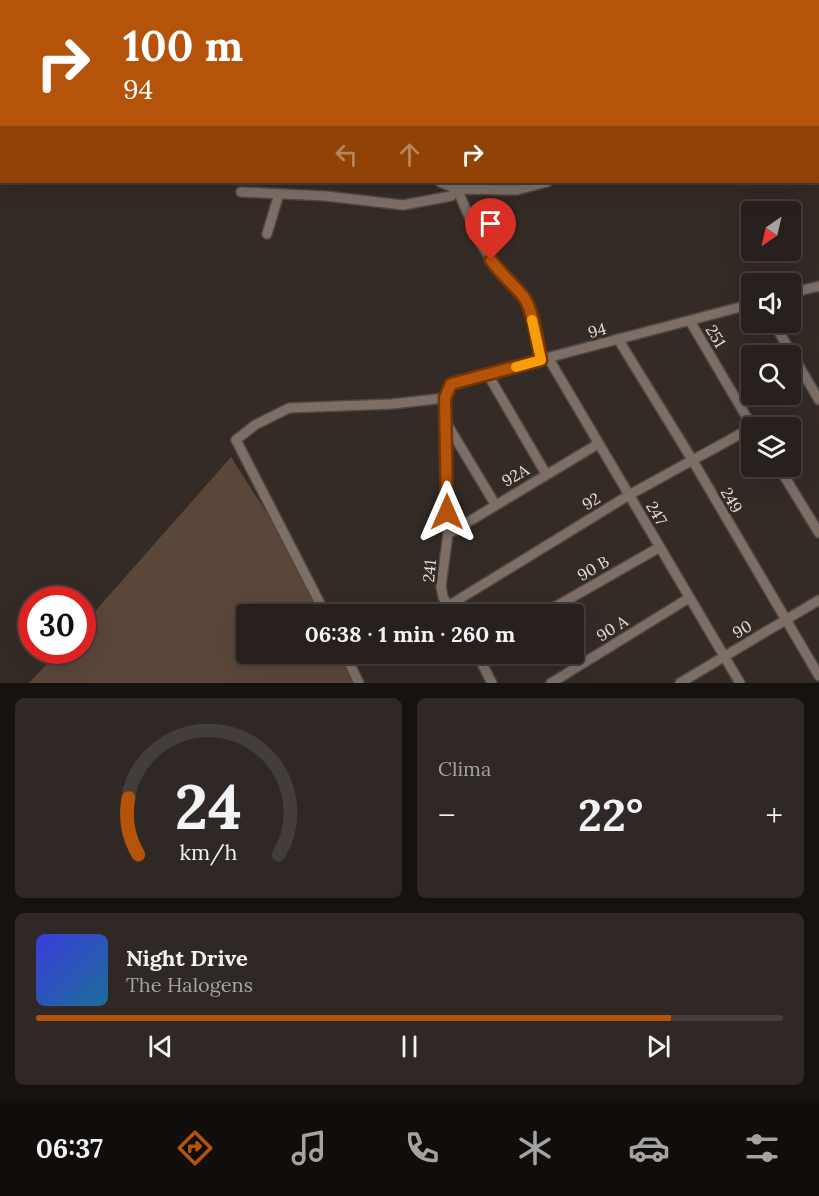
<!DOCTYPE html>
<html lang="es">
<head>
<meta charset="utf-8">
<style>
	body { margin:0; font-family:Lora,serif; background:#2f2825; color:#f1f3f6; height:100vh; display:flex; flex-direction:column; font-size:22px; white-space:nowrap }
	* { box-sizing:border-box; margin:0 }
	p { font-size:20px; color:#a4a3a3 }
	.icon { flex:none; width:33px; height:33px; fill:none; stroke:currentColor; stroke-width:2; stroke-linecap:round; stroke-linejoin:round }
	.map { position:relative; height:683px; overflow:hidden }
	.panel { display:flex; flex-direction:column; gap:15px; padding:15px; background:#15120f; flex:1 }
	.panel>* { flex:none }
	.hud { position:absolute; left:0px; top:0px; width:819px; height:183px; box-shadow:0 6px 24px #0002,0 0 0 2px #433e3b; background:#b45309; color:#fff; overflow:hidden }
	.needle { width:39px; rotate:214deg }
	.controls { position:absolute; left:741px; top:201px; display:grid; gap:12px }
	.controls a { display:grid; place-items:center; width:60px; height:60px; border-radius:6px; background:#27201c; box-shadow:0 6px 24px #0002,0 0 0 2px #433e3b; font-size:30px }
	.speed { position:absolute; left:18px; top:586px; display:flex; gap:12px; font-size:30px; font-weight:700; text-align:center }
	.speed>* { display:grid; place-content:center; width:78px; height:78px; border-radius:50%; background:#27201c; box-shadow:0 6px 24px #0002,0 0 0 2px #433e3b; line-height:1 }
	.speed .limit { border:9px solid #d22; background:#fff; color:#111 }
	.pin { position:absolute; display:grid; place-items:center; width:51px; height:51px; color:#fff; margin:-62px -26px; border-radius:50% 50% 50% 0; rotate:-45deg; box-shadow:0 0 6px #0007 }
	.pin .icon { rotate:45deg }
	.me { position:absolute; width:66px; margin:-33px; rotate:0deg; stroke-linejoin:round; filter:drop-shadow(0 0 4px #0008) }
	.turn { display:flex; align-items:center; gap:21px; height:126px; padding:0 24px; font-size:27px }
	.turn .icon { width:78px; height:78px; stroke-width:2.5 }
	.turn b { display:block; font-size:42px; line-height:51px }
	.lanes { display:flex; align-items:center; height:57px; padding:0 24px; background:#0003; justify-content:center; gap:30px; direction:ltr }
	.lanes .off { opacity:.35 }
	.big { font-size:45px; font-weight:700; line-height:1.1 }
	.panel .tile { flex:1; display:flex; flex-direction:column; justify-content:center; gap:9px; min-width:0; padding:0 21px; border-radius:9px; background:#2f2825 }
	.panel .dial { align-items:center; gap:0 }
	.dial svg { height:156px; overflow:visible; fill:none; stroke:#433e3b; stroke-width:7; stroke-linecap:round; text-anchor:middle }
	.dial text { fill:#f1f3f6; stroke:none }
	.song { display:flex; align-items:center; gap:18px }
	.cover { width:72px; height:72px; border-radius:9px; background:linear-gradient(135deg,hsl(240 70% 55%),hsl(200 70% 35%)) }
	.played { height:6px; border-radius:3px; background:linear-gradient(90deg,#b45309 85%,#433e3b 85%) }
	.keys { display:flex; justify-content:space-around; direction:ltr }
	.heat { display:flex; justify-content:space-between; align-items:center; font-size:33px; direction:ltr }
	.panel .tiles { flex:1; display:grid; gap:15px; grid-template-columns:1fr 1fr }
	.tile:last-child { grid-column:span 2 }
	.trip { position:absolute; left:236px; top:604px; width:348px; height:60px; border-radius:6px; background:#27201c; box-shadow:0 6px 24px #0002,0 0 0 2px #433e3b; font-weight:700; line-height:60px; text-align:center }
	.menu { display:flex; height:96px; justify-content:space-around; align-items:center; background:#100d0b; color:#a4a3a3 }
	.menu .icon { width:42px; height:42px }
	.menu .selected { color:#b45309 }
	.menu b { font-size:27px; color:#f1f3f6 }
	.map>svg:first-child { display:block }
</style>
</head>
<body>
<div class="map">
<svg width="819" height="683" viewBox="0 0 819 683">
	<rect width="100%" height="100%" fill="#342b26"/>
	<path fill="#5b463a" d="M231,457L268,515L320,615H246V654H340L355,683H29L59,651H82L83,625Z"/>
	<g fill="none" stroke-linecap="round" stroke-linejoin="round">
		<g stroke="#270e01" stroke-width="3">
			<path d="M125,2V0"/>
			<path d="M0,67H2"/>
		</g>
		<g stroke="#504843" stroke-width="12">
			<g id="minor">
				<path d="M397,0L398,2"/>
				<path d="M524,0L525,2"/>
				<path d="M734,0V2"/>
				<path d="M807,0L808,2"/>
				<path d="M384,2L385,0"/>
				<path d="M818,24L819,27"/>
				<path d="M818,84L819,83"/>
				<path d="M440,182L457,189"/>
				<path d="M456,182L457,189L481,244L501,275L525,298L534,326L541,360"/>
				<path d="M241,192L326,196L403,205L451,196L457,189L517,190L547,182"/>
				<path d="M267,234L279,194"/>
				<path d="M790,293L819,286"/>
				<path d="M690,321L753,428"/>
				<path d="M773,322L819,400"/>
				<path d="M618,339L693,461L819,676"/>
				<path d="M549,359L740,683"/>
				<path d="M487,373L546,474"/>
				<path d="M447,424L495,504"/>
				<path d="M778,466L819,533"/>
				<path d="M448,534L598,444"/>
				<path d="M448,606L629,495L753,427"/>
				<path d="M326,615L236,440L255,425L289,408L392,404L445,398"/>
				<path d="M454,615L443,597L441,586L448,534L445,398L451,383L752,304"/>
				<path d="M541,615L660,547"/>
				<path d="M345,654L359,683"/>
				<path d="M477,654L492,683"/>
				<path d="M551,683L689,598"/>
				<path d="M680,683L819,600"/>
			</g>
		</g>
		<use href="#minor" stroke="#7d6f66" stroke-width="9"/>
	</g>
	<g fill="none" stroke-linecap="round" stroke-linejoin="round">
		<g stroke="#753606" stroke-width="15">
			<path id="route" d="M447,512L445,398L451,384L541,360C538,345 533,308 523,296C512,283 501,274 491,260"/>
		</g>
		<use href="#route" stroke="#b45309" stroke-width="10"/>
		<path stroke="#f59e0b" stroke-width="10" d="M516,367L541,360L532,320"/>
	</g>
	<g text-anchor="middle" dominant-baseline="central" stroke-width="6" stroke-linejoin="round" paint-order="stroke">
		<g font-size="16" fill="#e4deda" stroke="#342b26">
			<text transform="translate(597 330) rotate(-16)">94</text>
			<text transform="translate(716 336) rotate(59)">251</text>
			<text transform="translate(515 475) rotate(-30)">92A</text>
			<text transform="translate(732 500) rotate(60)">249</text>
			<text transform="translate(591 501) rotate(-31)">92</text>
			<text transform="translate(657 513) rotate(59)">247</text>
			<text transform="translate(593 568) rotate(-30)">90 B</text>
			<text transform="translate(429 571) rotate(-85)">241</text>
			<text transform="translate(612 628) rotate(-32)">90 A</text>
			<text transform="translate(742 629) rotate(-31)">90</text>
		</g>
	</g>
</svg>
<div class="controls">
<a><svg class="needle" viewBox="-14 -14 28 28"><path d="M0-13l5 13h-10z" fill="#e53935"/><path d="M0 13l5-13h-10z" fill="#a4a3a3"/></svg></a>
<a><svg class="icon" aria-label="sound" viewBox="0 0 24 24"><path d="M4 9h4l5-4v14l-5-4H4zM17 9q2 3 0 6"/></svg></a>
<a><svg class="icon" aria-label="search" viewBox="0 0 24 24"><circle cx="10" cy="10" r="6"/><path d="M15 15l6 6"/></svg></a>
<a><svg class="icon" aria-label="layers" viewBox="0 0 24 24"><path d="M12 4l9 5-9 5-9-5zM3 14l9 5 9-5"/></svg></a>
</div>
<div class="speed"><div class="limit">30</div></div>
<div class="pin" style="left:491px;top:260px;background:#d93025"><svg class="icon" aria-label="arrive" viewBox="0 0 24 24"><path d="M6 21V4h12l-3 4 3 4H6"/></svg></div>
<svg class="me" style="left:447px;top:512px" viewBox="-20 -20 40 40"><path d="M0-17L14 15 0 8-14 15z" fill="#b45309" stroke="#fff" stroke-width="4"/></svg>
<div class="trip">06:38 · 1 min · 260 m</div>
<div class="hud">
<div class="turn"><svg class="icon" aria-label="right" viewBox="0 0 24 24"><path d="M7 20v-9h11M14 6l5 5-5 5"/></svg><div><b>100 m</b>94</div></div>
<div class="lanes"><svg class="icon off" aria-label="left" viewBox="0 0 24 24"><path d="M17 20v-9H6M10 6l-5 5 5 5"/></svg><svg class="icon off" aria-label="ahead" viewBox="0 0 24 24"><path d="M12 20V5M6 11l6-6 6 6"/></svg><svg class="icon" aria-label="right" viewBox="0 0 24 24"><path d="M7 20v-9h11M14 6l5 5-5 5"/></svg></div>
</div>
</div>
<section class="panel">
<div class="tiles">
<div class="tile dial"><svg viewBox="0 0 100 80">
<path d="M14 69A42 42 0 1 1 86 69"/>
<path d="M14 69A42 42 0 0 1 9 40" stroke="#b45309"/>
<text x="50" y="56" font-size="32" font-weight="700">24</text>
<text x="50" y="72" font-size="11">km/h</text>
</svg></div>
<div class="tile"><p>Clima</p>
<div class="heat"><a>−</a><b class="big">22°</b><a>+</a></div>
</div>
<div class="tile">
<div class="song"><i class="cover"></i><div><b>Night Drive</b><p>The Halogens</p></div></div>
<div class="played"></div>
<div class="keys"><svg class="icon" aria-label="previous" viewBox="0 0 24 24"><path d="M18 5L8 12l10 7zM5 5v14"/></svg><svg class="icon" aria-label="pause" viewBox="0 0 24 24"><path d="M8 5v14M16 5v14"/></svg><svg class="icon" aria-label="next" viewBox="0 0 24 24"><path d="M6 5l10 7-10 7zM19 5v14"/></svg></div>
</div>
</div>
</section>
<nav class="menu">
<b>06:37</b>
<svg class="icon selected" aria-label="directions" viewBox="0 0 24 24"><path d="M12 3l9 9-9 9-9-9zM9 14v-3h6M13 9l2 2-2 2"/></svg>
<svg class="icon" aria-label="music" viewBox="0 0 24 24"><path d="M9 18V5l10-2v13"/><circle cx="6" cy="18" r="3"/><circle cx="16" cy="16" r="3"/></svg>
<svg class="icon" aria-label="phone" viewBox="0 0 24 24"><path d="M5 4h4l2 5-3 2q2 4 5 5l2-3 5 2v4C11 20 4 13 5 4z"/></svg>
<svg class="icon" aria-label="climate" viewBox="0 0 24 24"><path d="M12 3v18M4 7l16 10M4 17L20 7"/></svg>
<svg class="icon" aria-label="car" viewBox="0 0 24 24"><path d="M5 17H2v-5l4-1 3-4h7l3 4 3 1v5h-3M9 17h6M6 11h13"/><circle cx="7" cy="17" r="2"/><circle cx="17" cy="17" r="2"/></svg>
<svg class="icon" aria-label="filters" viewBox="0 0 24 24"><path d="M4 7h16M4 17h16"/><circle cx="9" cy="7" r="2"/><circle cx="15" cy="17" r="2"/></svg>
</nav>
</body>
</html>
